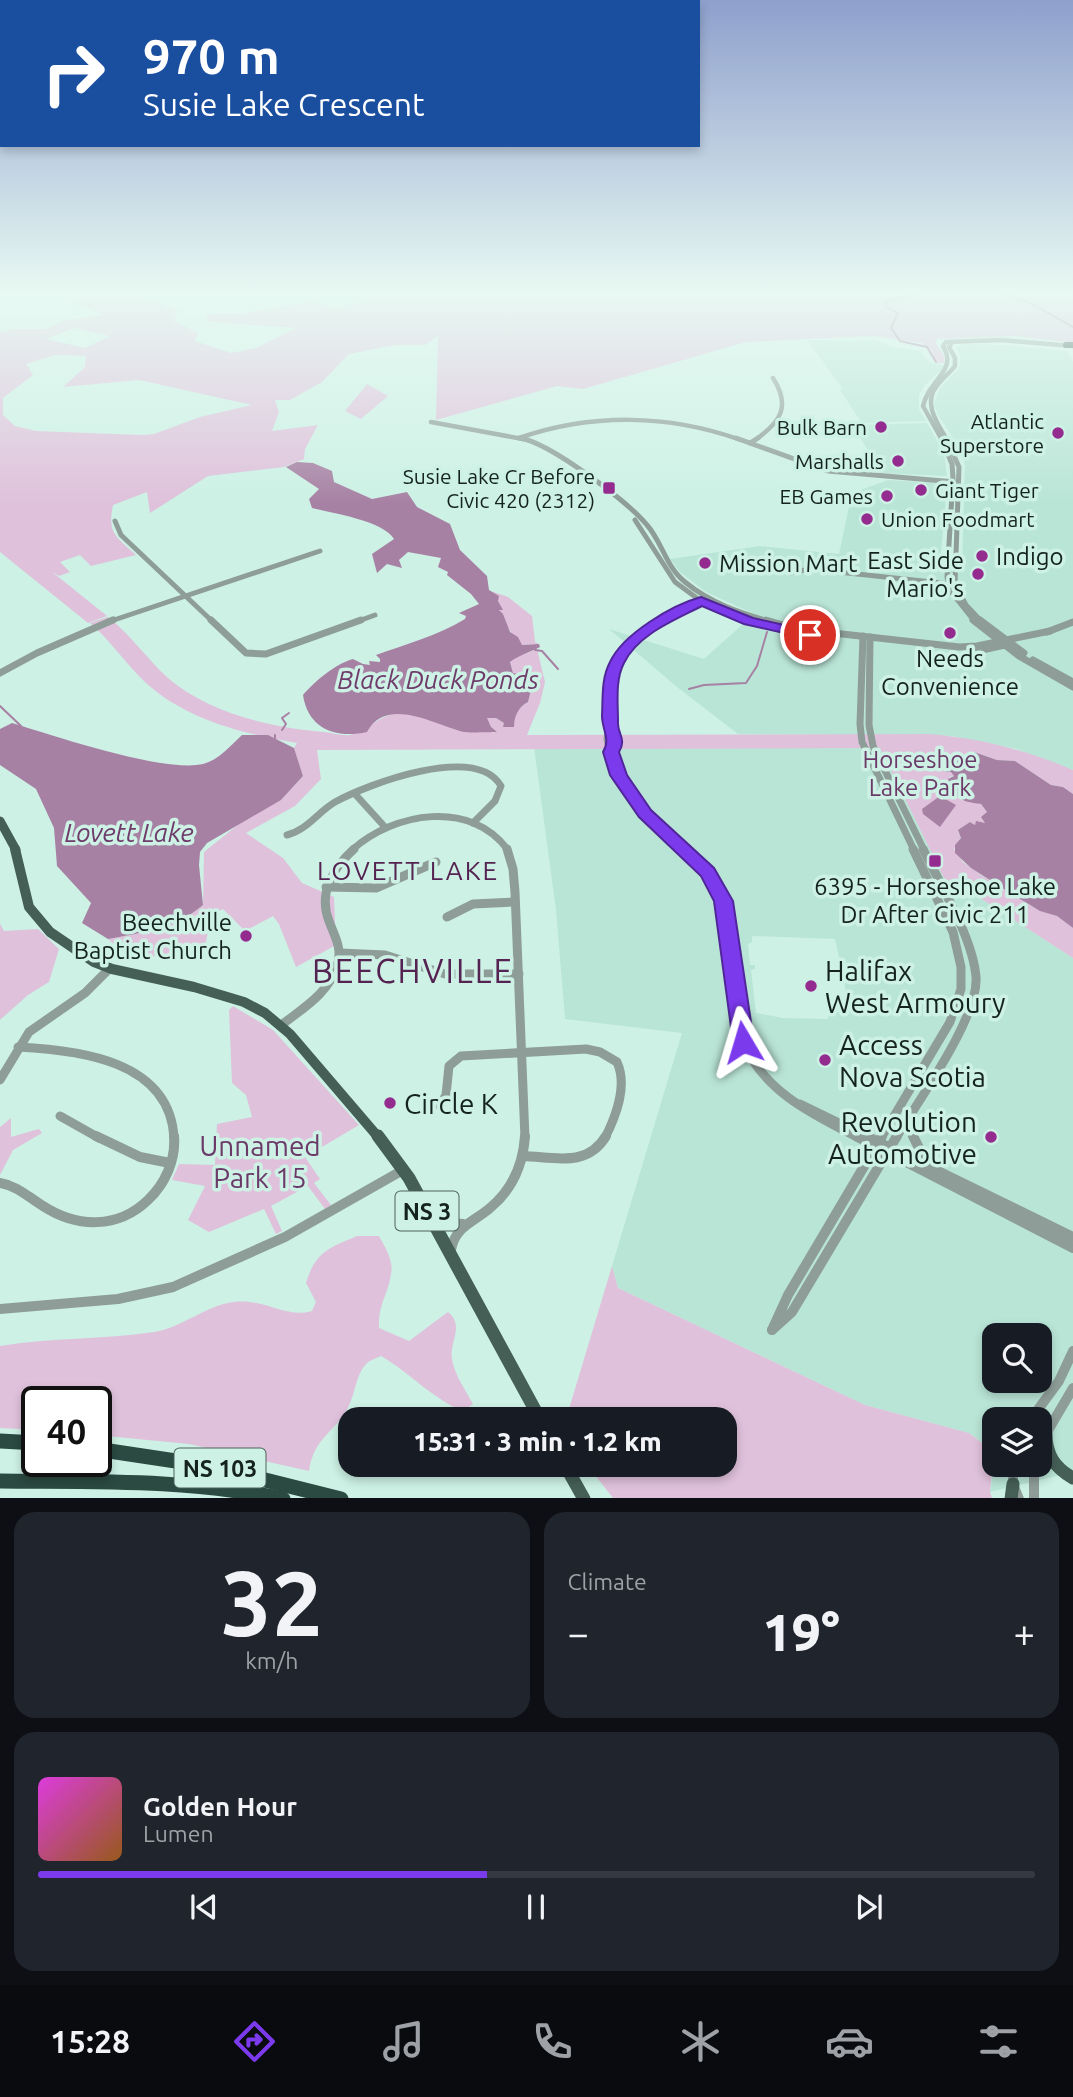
<!DOCTYPE html>
<html lang="en">
<head>
<meta charset="utf-8">
<style>
	body { margin:0; font-family:Ubuntu,sans-serif; background:#20242c; color:#f1f3f6; height:100vh; display:flex; flex-direction:column; font-size:26px; white-space:nowrap }
	* { box-sizing:border-box; margin:0 }
	p { font-size:23px; color:#9ea1a6 }
	.icon { flex:none; width:38px; height:38px; fill:none; stroke:currentColor; stroke-width:2; stroke-linecap:round; stroke-linejoin:round }
	.map { position:relative; height:1498px; overflow:hidden }
	.side { display:flex; flex-direction:column; gap:14px; padding:14px; background:#0d0f14; flex:1 }
	.side>* { flex:none }
	.banner { position:absolute; left:0px; top:0px; width:700px; height:147px; box-shadow:0 4px 10px #0003; background:#1a4fa0; color:#fff; overflow:hidden }
	.tools { position:absolute; left:982px; top:1323px; display:grid; gap:14px }
	.tools a { display:grid; place-items:center; width:70px; height:70px; border-radius:14px; background:#171b24; box-shadow:0 4px 10px #0003; font-size:35px }
	.speed { position:absolute; left:21px; top:1386px; display:flex; gap:14px; font-size:35px; font-weight:700; text-align:center }
	.speed>* { display:grid; place-content:center; width:91px; height:91px; border-radius:50%; background:#171b24; box-shadow:0 4px 10px #0003; line-height:1 }
	.speed .limit { border:4px solid #111; border-radius:10px; background:#fff; color:#111 }
	.pin { position:absolute; display:grid; place-items:center; width:60px; height:60px; color:#fff; margin:-30px; border:4px solid #fff; border-radius:50%; box-shadow:0 2px 7px #0007 }
	.me { position:absolute; width:77px; margin:-38px; rotate:353deg; stroke-linejoin:round; filter:drop-shadow(0 0 5px #0008) }
	.turn { display:flex; align-items:center; gap:24px; height:147px; padding:0 28px; font-size:32px }
	.turn .icon { width:91px; height:91px; stroke-width:2.5 }
	.turn b { display:block; font-size:49px; line-height:60px }
	.big { font-size:52px; font-weight:800; line-height:1.1 }
	.side .card { flex:1; display:flex; flex-direction:column; justify-content:center; gap:10px; min-width:0; padding:0 24px; border-radius:21px; background:#20242c }
	.side .dial { align-items:center; gap:0 }
	.dial b { font-size:91px; line-height:1 }
	.song { display:flex; align-items:center; gap:21px }
	.cover { width:84px; height:84px; border-radius:10px; background:linear-gradient(135deg,hsl(300 70% 55%),hsl(30 70% 35%)) }
	.played { height:7px; border-radius:4px; background:linear-gradient(90deg,#7c3aed 45%,#363941 45%) }
	.keys { display:flex; justify-content:space-around; direction:ltr }
	.heat { display:flex; justify-content:space-between; align-items:center; font-size:38px; direction:ltr }
	.side .tiles { flex:1; display:grid; gap:14px; grid-template-columns:1fr 1fr }
	.card:last-child { grid-column:span 2 }
	.trip { position:absolute; left:338px; top:1407px; width:399px; height:70px; border-radius:21px; background:#171b24; box-shadow:0 4px 10px #0003; font-weight:800; line-height:70px; text-align:center }
	.tabs { display:flex; height:112px; justify-content:space-around; align-items:center; background:#090b0e; color:#9ea1a6 }
	.tabs .icon { width:49px; height:49px }
	.tabs .on { color:#7c3aed }
	.tabs b { font-size:32px; color:#f1f3f6 }
	.map>svg:first-child { display:block }
</style>
</head>
<body>
<div class="map">
<svg width="1073" height="1499" viewBox="0 0 1073 1499">
	<rect width="100%" height="100%" fill="#cdf1e5"/>
	<g fill="#b9e5d6" fill-rule="evenodd">
		<path d="M807,340L879,341L892,347L920,351L929,362L945,366L925,385L919,395V409L926,421L862,423L840,390L843,389Z"/>
		<path d="M963,344L1005,345L1067,351L1073,362V770L1017,749L952,736L738,734L677,687L609,629L704,659L754,614L706,592L680,572L670,559L760,546L839,554L852,493L888,480L942,483L947,485L940,564L962,567L965,464L959,447L938,415L934,404L940,388L960,367V356L956,347Z"/>
		<path d="M927,423L944,453L947,476L881,473L853,425Z"/>
		<path d="M534,747L880,748L963,887L1073,958V1472L990,1492L994,1462V1465H1040V1419H994V1452L969,1433L865,1405L618,1288L612,1266L682,1033L565,1019L556,910ZM752,936L835,939L845,985L846,1004H840V1011L828,1015V1019L783,1018L756,1013L751,970L755,969V965H750L748,944L752,942ZM994,1335H1040V1381H994Z"/>
	</g>
	<g fill="#dfc1db" fill-rule="evenodd">
		<path d="M55,294H136L178,310L174,321L198,333L195,341L231,353L256,348L296,328L211,322L207,321L206,314L244,313L312,301L336,308L366,300L341,297L350,294H1073V343L1015,336L937,339L936,343L944,356V363H936L932,351L922,343L873,336L746,342L583,389L557,386L436,420L438,336L425,345H395L349,354L322,382L290,400H275L279,412L272,431L318,425L305,449L304,459L284,467L208,476L150,513L147,492L113,505C107,533 116,537 136,555L91,566L80,555L60,562L70,572L59,576L51,571L107,616L88,623L0,552V332L14,329H46L62,321L103,315ZM74,328L110,336L85,348L46,339ZM55,355L86,356L85,367L63,387L139,380L252,405L200,417L154,434L142,435L36,431L15,426L3,415V398L33,375L26,364Z"/>
		<path d="M367,384L388,396L361,419L345,411Z"/>
		<path d="M491,591L508,597L532,616L535,642L539,644L521,645C510,631 497,616 498,596Z"/>
		<path d="M108,617C131,635 147,659 168,678C209,713 271,728 324,732C332,733 342,736 350,735C366,732 378,716 397,713C413,711 446,725 462,730C472,734 483,728 494,733L486,718H496L504,723C515,718 517,707 528,702L533,683L513,673L510,662C517,654 528,654 537,649L545,682L540,703L527,735L929,734C979,738 1027,750 1073,770V794L1063,787L1051,785L1015,761L997,760L974,752L968,754L964,760L958,759L945,767L946,772H951L954,776L949,777L956,796H959L961,800L981,804L987,812L982,818L985,823L975,825L970,822L958,831L961,837L954,849L963,862L981,875L1033,907L1057,916L1073,928V958L963,887L949,888L880,748L317,750L321,779L295,806L246,833L283,858L302,883L334,897L336,945L296,967L279,924L273,916L245,931L223,909L211,915L204,953L130,958L108,939C141,933 177,928 203,905L204,852L249,816L281,800L303,776L294,748L297,743C244,734 187,720 146,683C126,664 111,641 90,623Z"/>
		<path d="M0,924L4,931L38,929L59,949L49,982L28,995L0,1020Z"/>
		<path d="M233,1006L273,1030L359,1125L305,1157L320,1179L314,1183L331,1205L325,1209L308,1186L271,1206L282,1231L276,1234L264,1209L209,1232L188,1220L205,1186L172,1180L179,1164L215,1165L217,1124L252,1117L246,1095L232,1083L229,1010Z"/>
		<path d="M11,1118V1137L39,1129L42,1133L13,1150L0,1175V1127Z"/>
		<path d="M357,1236H379C385,1247 394,1261 391,1274C388,1295 378,1304 379,1328L409,1341L448,1312C465,1326 449,1342 452,1359C454,1374 466,1391 473,1404L463,1411C433,1399 410,1373 381,1356C377,1358 370,1360 367,1363C356,1374 356,1390 350,1403C338,1432 314,1435 309,1471L189,1444L96,1435V1402H37V1430L0,1428V1346C51,1337 103,1340 154,1332C182,1328 206,1305 234,1302C264,1298 286,1319 312,1311L316,1302L306,1283C316,1251 329,1248 357,1236Z"/>
		<path d="M612,1266L618,1288L865,1405L969,1433L994,1452L990,1492L992,1498H613L587,1465H724V1419H566Z"/>
	</g>
	<g fill="#a781a3">
		<path d="M297,462L313,463L332,471L334,482L372,499L407,492L417,507L450,524L460,550L487,576L489,590L499,596L498,601L503,610H499L503,614L510,632L518,637L522,645L539,644L540,647C531,652 519,655 510,662L513,673L524,675L533,682L528,702C518,707 514,717 514,727H503L504,723L496,718H487L491,727L497,732C490,732 469,733 464,732C436,725 386,695 367,732C336,739 308,729 303,695C315,681 335,664 353,659L363,664L370,665L369,661L380,662V659L376,655C406,644 437,636 465,619L466,616L459,613L479,604L471,594L447,575L448,572L438,567L441,558L408,552L399,560L402,568L387,564L377,573L372,554L394,539C384,521 332,513 312,508L309,499L319,489L286,467Z"/>
		<path d="M12,723C55,736 164,773 203,764C219,760 231,745 242,735H268L294,748L303,776L281,800L207,843L200,852L199,865L203,905C177,928 141,933 108,939L82,923L91,903L57,866L54,828L36,789L0,765V729Z"/>
		<path d="M974,752L997,760L1015,761L1051,785L1063,787L1073,794V928L1057,916L1040,911L1007,891L971,868L955,853V845L961,838L958,830L970,822L975,825L976,821L985,823L981,817L987,812L981,804C958,801 957,799 948,779L954,776L951,772H946L945,767L958,759L964,760L968,754Z"/>
		<path d="M940,796L956,805L940,827L923,814L922,809Z"/>
	</g>
	<g fill="none" stroke-linecap="round" stroke-linejoin="round">
		<g stroke="#a781a3" stroke-width="2">
			<path d="M918,294L885,301L886,307L898,313L891,328L900,341L927,347L936,362"/>
			<path d="M1005,294C1031,301 1049,314 1073,327"/>
			<path d="M535,650L542,651L558,669"/>
			<path d="M689,689L704,685L746,683L757,666L767,632"/>
			<path d="M0,706L21,726"/>
			<path d="M282,730L286,724L282,718L289,713"/>
			<path d="M275,735V738"/>
		</g>
		<g stroke="#8e9d98" stroke-width="4.5">
			<path d="M431,422L528,440"/>
			<path d="M519,438C592,413 668,414 741,440"/>
			<path d="M755,440C781,422 791,406 773,378"/>
			<path d="M942,440L923,406C929,379 958,371 943,346L946,342L1001,340L1072,346"/>
			<path d="M947,440C938,424 923,404 936,387C941,379 949,374 955,366V358L949,347L951,344"/>
		</g>
		<g stroke="#8e9d98" stroke-width="5">
			<path d="M520,438C550,443 627,501 647,525C662,542 666,567 685,582C710,603 741,613 772,622"/>
			<path d="M736,438L828,471L955,482"/>
			<path d="M941,438L952,464L953,478L947,577L952,593L975,622"/>
			<path d="M946,438L959,467L955,584L966,605L982,622"/>
			<path d="M750,443L758,438"/>
			<path d="M635,520L675,582L705,604L740,618"/>
			<path d="M115,521L121,535L213,622"/>
			<path d="M790,573L810,569L951,584"/>
			<path d="M108,622L320,551"/>
			<path d="M356,622L375,615"/>
			<path d="M660,622L707,599"/>
		</g>
		<g stroke="#8e9d98" stroke-width="7">
			<path d="M211,620L246,653L266,654L361,620"/>
			<path d="M663,620C634,637 611,659 610,694C609,710 610,724 607,739C618,791 648,817 686,850"/>
			<path d="M766,620L797,629L959,647L977,646L1050,631"/>
			<path d="M973,620L1019,656L1073,687"/>
			<path d="M980,620L1024,653"/>
			<path d="M1047,632L1073,622"/>
			<path d="M863,636L860,724L862,742L914,850"/>
			<path d="M870,637L869,725L873,746L924,850"/>
			<path d="M973,652L1005,645"/>
			<path d="M1033,660L1073,682"/>
			<path d="M0,673L37,653L113,620"/>
			<path d="M610,729L615,740L611,752"/>
			<path d="M355,794L384,826"/>
			<path d="M287,835C307,830 318,812 335,802C368,784 476,743 501,786L495,801L473,823"/>
			<path d="M352,850C394,812 471,799 508,850"/>
		</g>
		<g stroke="#8e9d98" stroke-width="9">
			<path d="M507,849L513,869L515,892L525,1138"/>
			<path d="M684,849C697,860 709,871 716,886C740,932 738,992 743,1042C764,1092 814,1115 859,1138"/>
			<path d="M326,887L376,888L436,862"/>
			<path d="M447,917L473,904L514,902"/>
			<path d="M340,953L385,955L445,974H519"/>
			<path d="M280,1026C302,1009 331,992 338,963C342,947 334,935 329,921C318,893 333,868 354,849"/>
			<path d="M18,1047C78,1050 170,1060 174,1138"/>
			<path d="M0,1080L29,1032L85,993L110,968"/>
			<path d="M800,1104L870,1138"/>
			<path d="M440,1106L446,1095L449,1066L461,1056L586,1049L600,1052L617,1062C628,1086 616,1116 605,1138"/>
			<path d="M911,1113L914,1138"/>
			<path d="M60,1116L99,1138"/>
			<path d="M881,1138L950,1022L961,989V967L953,932L913,849"/>
			<path d="M896,1138C918,1101 979,1017 976,977C973,938 940,884 923,849"/>
		</g>
		<g stroke="#8e9d98" stroke-width="10">
			<path d="M96,1136L140,1157L170,1163"/>
			<path d="M856,1136L1073,1248"/>
			<path d="M866,1136L1073,1237"/>
			<path d="M913,1136L921,1152L932,1163"/>
			<path d="M523,1156C554,1157 587,1168 606,1136"/>
			<path d="M0,1183C18,1186 28,1197 43,1206C77,1228 118,1229 148,1200C165,1184 176,1160 174,1136"/>
			<path d="M434,1222L463,1224"/>
			<path d="M451,1250C455,1226 474,1222 490,1208C513,1189 523,1165 525,1136"/>
			<path d="M0,1309L118,1299L173,1287L285,1237L403,1170"/>
			<path d="M772,1330L792,1312L897,1136"/>
			<path d="M772,1330L788,1295L882,1136"/>
			<path d="M1031,1419L1059,1381L1073,1351"/>
			<path d="M1040,1444L1073,1388"/>
			<path d="M1013,1465V1484L1019,1499"/>
			<path d="M1034,1465V1499"/>
		</g>
		<path stroke="#455f57" stroke-width="9" d="M0,821L16,850"/>
		<path stroke="#455f57" stroke-width="10" d="M15,849L29,907L50,932L94,962L112,969L194,987L244,1002L265,1013L290,1034L379,1138"/>
		<g stroke="#455f57" stroke-width="13">
			<path d="M378,1136L409,1178L540,1419"/>
			<path d="M1046,1434C1046,1455 1055,1468 1073,1478"/>
			<path d="M565,1465L584,1499"/>
			<path d="M1011,1499L1013,1484"/>
		</g>
		<path stroke="#2b4a41" stroke-width="6" d="M1066,345H1073"/>
		<g stroke="#2b4a41" stroke-width="15">
			<path d="M0,1441L37,1443"/>
			<path d="M96,1449L209,1466L341,1499"/>
			<path d="M0,1481C95,1482 189,1479 283,1499"/>
		</g>
	</g>
	<linearGradient id="sky" x2="0" y2="1"><stop stop-color="#8ea0cc"/><stop offset="0.58" stop-color="#e8f9f3"/><stop offset="1" stop-color="#e8f9f3" stop-opacity="0"/></linearGradient>
	<rect width="1073" height="503" fill="url(#sky)"/>
	<path fill="#7c3aed" stroke="#51269a" stroke-width="2" d="M701,597L753,618L815,632L817,635L810,639L744,624L702,606C675,620 638,634 624,663C615,680 618,703 618,722C617,733 627,739 619,752L627,775L651,810L714,868L733,901L754,1042L751,1047L743,1050L736,1047L733,1042L714,901L701,876L639,817L610,775L603,752C611,740 602,729 602,716C603,698 601,679 610,662C623,634 672,605 701,597Z"/>
	<g fill="#942b8f" stroke="#cdf1e5" stroke-width="2.5">
		<circle cx="881" cy="427" r="7"/>
		<circle cx="1058" cy="433" r="7"/>
		<circle cx="898" cy="461" r="7"/>
		<rect x="602" y="481" width="14" height="14" rx="3.5"/>
		<circle cx="921" cy="490" r="7"/>
		<circle cx="887" cy="496" r="7"/>
		<circle cx="867" cy="519" r="7"/>
		<circle cx="982" cy="556" r="7"/>
		<circle cx="705" cy="563" r="7"/>
		<circle cx="978" cy="574" r="7"/>
		<circle cx="950" cy="633" r="7"/>
		<rect x="928" y="854" width="14" height="14" rx="3.5"/>
		<circle cx="246" cy="936" r="7"/>
		<circle cx="811" cy="986" r="7"/>
		<circle cx="825" cy="1060" r="7"/>
		<circle cx="390" cy="1103" r="7"/>
		<circle cx="991" cy="1137" r="7"/>
	</g>
	<g text-anchor="middle" dominant-baseline="central" stroke-width="7" stroke-linejoin="round" paint-order="stroke">
		<g font-size="21" fill="#15231f" stroke="#cdf1e5" text-anchor="end">
			<text x="1044" y="421">Atlantic<tspan x="1044" dy="24">Superstore</tspan></text>
			<text x="867" y="427">Bulk Barn</text>
			<text x="884" y="461">Marshalls</text>
			<text x="595" y="476">Susie Lake Cr Before<tspan x="595" dy="24">Civic 420 (2312)</tspan></text>
			<text x="935" y="490" text-anchor="start">Giant Tiger</text>
			<text x="873" y="496">EB Games</text>
			<text x="881" y="519" text-anchor="start">Union Foodmart</text>
		</g>
		<g fill="#cdf1e5" stroke="#4c615a" stroke-width="2">
			<rect x="395.5" y="1191.5" width="63" height="39" rx="5"/>
			<rect x="174.5" y="1448.5" width="91" height="39" rx="5"/>
		</g>
		<g font-size="23" font-weight="bold" fill="#15231f">
			<text x="427" y="1211">NS 3</text>
			<text x="220" y="1468">NS 103</text>
		</g>
		<g font-size="24" fill="#15231f" stroke="#cdf1e5" text-anchor="start">
			<text x="996" y="556">Indigo</text>
			<text x="964" y="560" text-anchor="end">East Side<tspan x="964" dy="28">Mario's</tspan></text>
			<text x="719" y="563">Mission Mart</text>
			<text x="950" y="658" text-anchor="middle">Needs<tspan x="950" dy="28">Convenience</tspan></text>
			<text x="935" y="886" text-anchor="middle">6395 - Horseshoe Lake<tspan x="935" dy="28">Dr After Civic 211</tspan></text>
			<text x="232" y="922" text-anchor="end">Beechville<tspan x="232" dy="28">Baptist Church</tspan></text>
		</g>
		<g font-size="24" fill="#6c3a69" stroke="#cdf1e5">
			<text x="920" y="759">Horseshoe<tspan x="920" dy="28">Lake Park</tspan></text>
		</g>
		<g font-size="26" font-style="italic" fill="#6e3b6a" stroke="#cdf1e5">
			<text x="438" y="679">Black Duck Ponds</text>
			<text x="129" y="832">Lovett Lake</text>
		</g>
		<g font-size="26" letter-spacing="2" fill="#552352" stroke="#cdf1e5">
			<text x="408" y="870">LOVETT LAKE</text>
		</g>
		<g font-size="28" fill="#15231f" stroke="#cdf1e5" text-anchor="start">
			<text x="825" y="970">Halifax<tspan x="825" dy="32">West Armoury</tspan></text>
			<text x="839" y="1044">Access<tspan x="839" dy="32">Nova Scotia</tspan></text>
			<text x="404" y="1103">Circle K</text>
			<text x="977" y="1121" text-anchor="end">Revolution<tspan x="977" dy="32">Automotive</tspan></text>
		</g>
		<g font-size="28" fill="#6c3a69" stroke="#cdf1e5">
			<text x="260" y="1145">Unnamed<tspan x="260" dy="32">Park 15</tspan></text>
		</g>
		<g font-size="33" letter-spacing="2" fill="#552352" stroke="#cdf1e5">
			<text x="413" y="970">BEECHVILLE</text>
		</g>
	</g>
</svg>
<div class="tools">
<a><svg class="icon" aria-label="search" viewBox="0 0 24 24"><circle cx="10" cy="10" r="6"/><path d="M15 15l6 6"/></svg></a>
<a><svg class="icon" aria-label="layers" viewBox="0 0 24 24"><path d="M12 4l9 5-9 5-9-5zM3 14l9 5 9-5"/></svg></a>
</div>
<div class="speed"><div class="limit">40</div></div>
<div class="pin" style="left:810px;top:635px;background:#d93025"><svg class="icon" aria-label="arrive" viewBox="0 0 24 24"><path d="M6 21V4h12l-3 4 3 4H6"/></svg></div>
<svg class="me" style="left:743px;top:1042px" viewBox="-20 -20 40 40"><path d="M0-17L14 15 0 8-14 15z" fill="#7c3aed" stroke="#fff" stroke-width="4"/></svg>
<div class="trip">15:31 · 3 min · 1.2 km</div>
<div class="banner">
<div class="turn"><svg class="icon" aria-label="right" viewBox="0 0 24 24"><path d="M7 20v-9h11M14 6l5 5-5 5"/></svg><div><b>970 m</b>Susie Lake Crescent</div></div>
</div>
</div>
<section class="side">
<div class="tiles">
<div class="card dial"><b>32</b><p>km/h</p></div>
<div class="card"><p>Climate</p>
<div class="heat"><a>−</a><b class="big">19°</b><a>+</a></div>
</div>
<div class="card">
<div class="song"><i class="cover"></i><div><b>Golden Hour</b><p>Lumen</p></div></div>
<div class="played"></div>
<div class="keys"><svg class="icon" aria-label="previous" viewBox="0 0 24 24"><path d="M18 5L8 12l10 7zM5 5v14"/></svg><svg class="icon" aria-label="pause" viewBox="0 0 24 24"><path d="M8 5v14M16 5v14"/></svg><svg class="icon" aria-label="next" viewBox="0 0 24 24"><path d="M6 5l10 7-10 7zM19 5v14"/></svg></div>
</div>
</div>
</section>
<nav class="tabs">
<b>15:28</b>
<svg class="icon on" aria-label="directions" viewBox="0 0 24 24"><path d="M12 3l9 9-9 9-9-9zM9 14v-3h6M13 9l2 2-2 2"/></svg>
<svg class="icon" aria-label="music" viewBox="0 0 24 24"><path d="M9 18V5l10-2v13"/><circle cx="6" cy="18" r="3"/><circle cx="16" cy="16" r="3"/></svg>
<svg class="icon" aria-label="phone" viewBox="0 0 24 24"><path d="M5 4h4l2 5-3 2q2 4 5 5l2-3 5 2v4C11 20 4 13 5 4z"/></svg>
<svg class="icon" aria-label="climate" viewBox="0 0 24 24"><path d="M12 3v18M4 7l16 10M4 17L20 7"/></svg>
<svg class="icon" aria-label="car" viewBox="0 0 24 24"><path d="M5 17H2v-5l4-1 3-4h7l3 4 3 1v5h-3M9 17h6M6 11h13"/><circle cx="7" cy="17" r="2"/><circle cx="17" cy="17" r="2"/></svg>
<svg class="icon" aria-label="filters" viewBox="0 0 24 24"><path d="M4 7h16M4 17h16"/><circle cx="9" cy="7" r="2"/><circle cx="15" cy="17" r="2"/></svg>
</nav>
</body>
</html>
